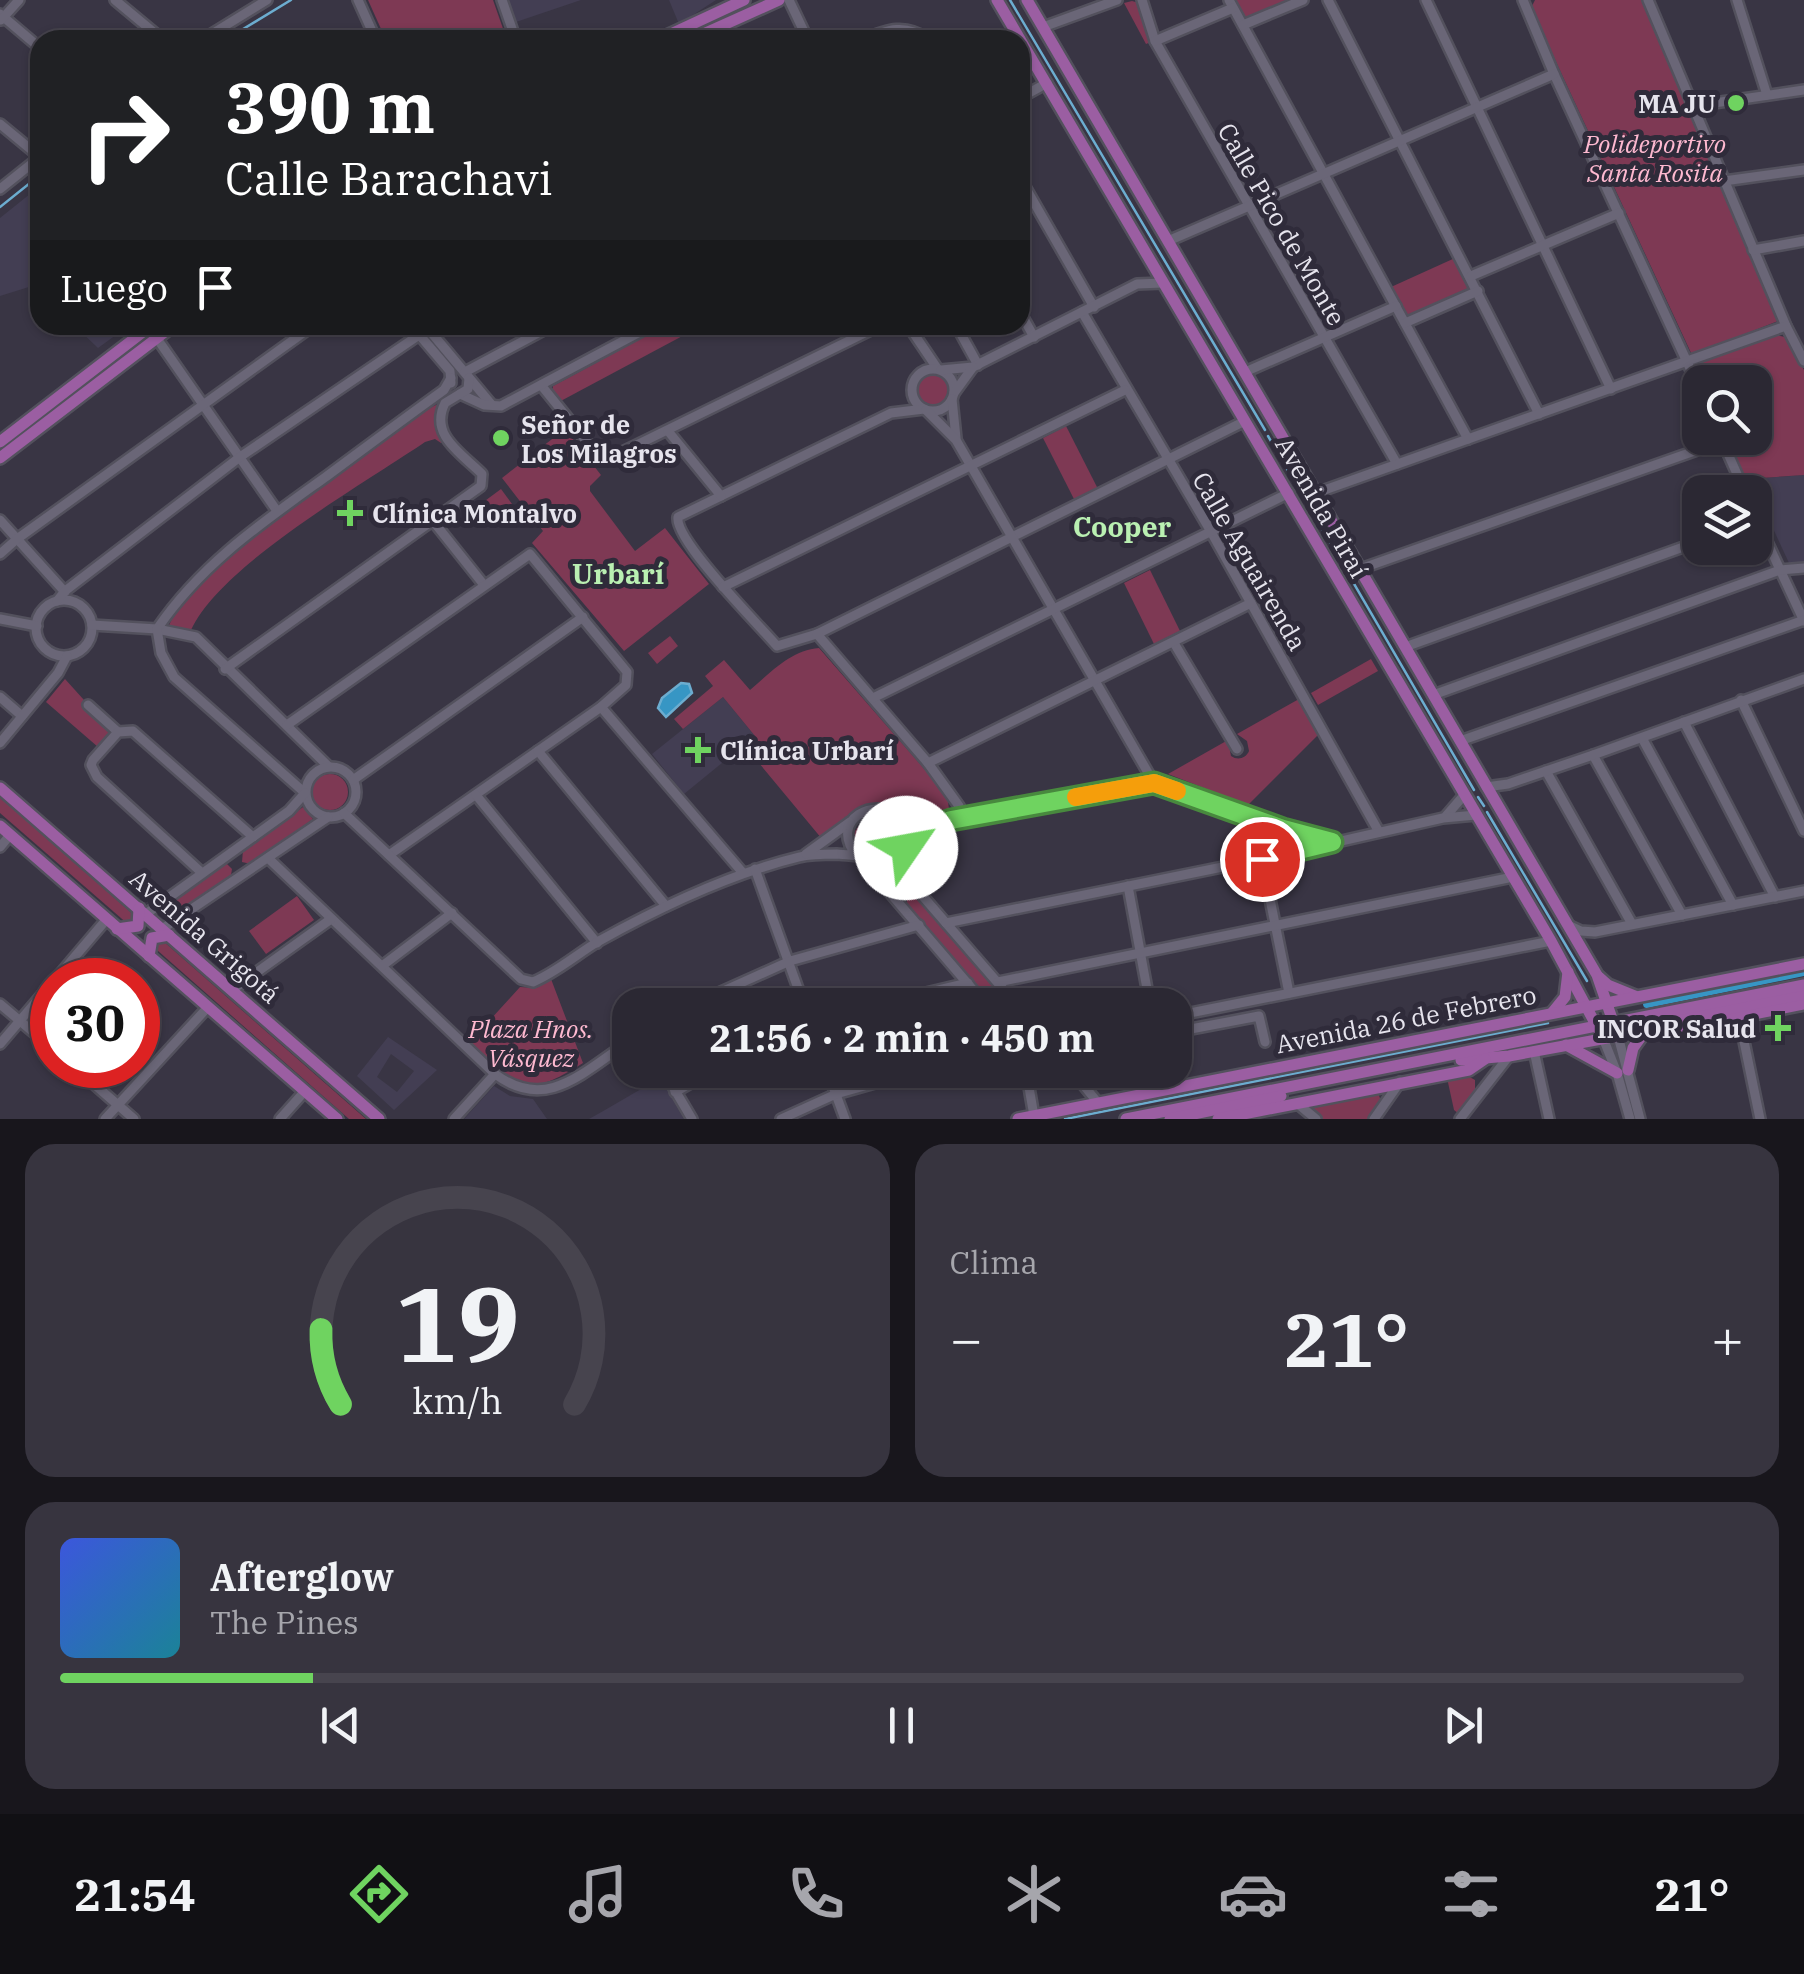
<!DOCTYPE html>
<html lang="es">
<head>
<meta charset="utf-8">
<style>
	body { margin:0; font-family:"IBM Plex Serif",serif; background:#37343f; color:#f1f3f6; height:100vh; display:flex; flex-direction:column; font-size:38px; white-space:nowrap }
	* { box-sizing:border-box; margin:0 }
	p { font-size:32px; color:#a6a6ac }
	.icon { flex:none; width:55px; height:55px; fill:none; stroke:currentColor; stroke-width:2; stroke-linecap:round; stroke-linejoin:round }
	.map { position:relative; height:1119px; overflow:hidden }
	.sheet { display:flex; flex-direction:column; gap:25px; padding:25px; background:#18161c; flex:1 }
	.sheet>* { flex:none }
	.hud { position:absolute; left:30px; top:30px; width:1000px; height:305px; border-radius:30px; box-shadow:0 2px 8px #0004,0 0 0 2px #47444e; background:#202124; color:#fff; overflow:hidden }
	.tools { position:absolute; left:1682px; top:365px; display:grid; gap:20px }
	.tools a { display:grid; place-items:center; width:90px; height:90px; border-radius:20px; background:#2b2833; box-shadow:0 2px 8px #0004,0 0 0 2px #47444e; font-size:50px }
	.speed { position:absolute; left:30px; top:958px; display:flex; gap:20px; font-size:50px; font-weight:700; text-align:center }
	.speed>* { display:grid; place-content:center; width:130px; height:130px; border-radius:50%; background:#2b2833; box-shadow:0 2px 8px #0004,0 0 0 2px #47444e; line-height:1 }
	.speed .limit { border:15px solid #d22; background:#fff; color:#111 }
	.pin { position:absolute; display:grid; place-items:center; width:85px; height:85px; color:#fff; margin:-42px; border:5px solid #fff; border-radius:50%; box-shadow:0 2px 10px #0007 }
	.me { position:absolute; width:110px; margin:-55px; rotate:57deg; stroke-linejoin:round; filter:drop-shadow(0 0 8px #0008) }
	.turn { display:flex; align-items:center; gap:35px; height:210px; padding:0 30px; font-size:45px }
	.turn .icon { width:130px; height:130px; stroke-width:2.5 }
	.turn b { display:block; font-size:70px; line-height:85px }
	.then { display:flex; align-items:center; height:95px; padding:0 30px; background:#0003; gap:20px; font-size:38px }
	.big { font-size:75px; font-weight:700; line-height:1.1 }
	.sheet .tile { flex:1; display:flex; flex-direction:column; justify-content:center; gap:15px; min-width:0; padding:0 35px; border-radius:30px; background:#37343f }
	.sheet .dial { align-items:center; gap:0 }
	.dial svg { height:260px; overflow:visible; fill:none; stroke:#47444e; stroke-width:7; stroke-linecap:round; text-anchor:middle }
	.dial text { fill:#f1f3f6; stroke:none }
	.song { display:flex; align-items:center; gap:30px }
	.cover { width:120px; height:120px; border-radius:15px; background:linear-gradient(135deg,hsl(230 70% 55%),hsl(190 70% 35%)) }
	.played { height:10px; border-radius:5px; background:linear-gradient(90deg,#6fd360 15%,#47444e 15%) }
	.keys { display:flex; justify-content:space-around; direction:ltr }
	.heat { display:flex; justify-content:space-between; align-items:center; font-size:55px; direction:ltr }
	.sheet .tiles { flex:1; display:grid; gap:25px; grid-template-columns:1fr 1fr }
	.tile:last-child { grid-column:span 2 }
	.trip { position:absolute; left:612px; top:988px; width:580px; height:100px; border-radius:30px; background:#2b2833; box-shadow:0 2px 8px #0004,0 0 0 2px #47444e; font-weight:700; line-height:100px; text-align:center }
	.menu { display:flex; height:160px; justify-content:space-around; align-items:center; background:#111014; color:#a6a6ac }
	.menu .icon { width:70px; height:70px }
	.menu .active { color:#6fd360 }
	.menu b { font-size:45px; color:#f1f3f6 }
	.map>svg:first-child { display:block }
</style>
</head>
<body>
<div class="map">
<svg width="1804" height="1119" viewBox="0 0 1804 1119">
	<rect width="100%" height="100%" fill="#393544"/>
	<g fill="#433e53" fill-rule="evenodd">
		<path d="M505,0H581L513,23Z"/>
		<path d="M669,0H716L679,24Z"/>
		<path d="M40,186V293L32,286L0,296V218Z"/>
		<path d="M74,325H113L120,332L98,348Z"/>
		<path d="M1804,475V562L1789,563L1750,479Z"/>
		<path d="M723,697L755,736L684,794L652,754Z"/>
		<path d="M388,1037L437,1070L394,1110L357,1076ZM391,1054L414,1071L397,1092L377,1077Z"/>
		<path d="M660,1078L684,1119H589L605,1110Z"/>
		<path d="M494,1086L510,1096L533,1099L547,1119H464Z"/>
	</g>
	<g fill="#7e3954">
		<path d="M368,0H493L507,40H386Z"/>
		<path d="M1234,0H1296L1245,21Z"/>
		<path d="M1535,0H1643L1778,321L1692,355L1531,8Z"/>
		<path d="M1132,1L1139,3L1151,42L1146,44L1124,3Z"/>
		<path d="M1455,258L1471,291L1407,319L1391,287Z"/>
		<path d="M666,325H703L557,403L552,396L553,386Z"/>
		<path d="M1776,335L1785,337L1804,370V475L1746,479L1727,438H1755V382H1701L1697,370L1703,361Z"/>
		<circle cx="934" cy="388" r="17"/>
		<path d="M440,403L435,424L444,440L441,443L435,439L425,442C362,485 222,564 191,630L168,629C186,569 317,489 370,452C392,436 415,414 440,403Z"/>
		<path d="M1066,426L1098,489L1075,501L1043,438Z"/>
		<path d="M565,429L601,475L590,486V491L635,551L665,528L709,584L624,651L532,543L543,531L502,478Z"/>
		<path d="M501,489L512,504L490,521L478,506Z"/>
		<path d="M1150,570L1180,631L1154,644L1124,583Z"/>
		<path d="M670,636L678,646L657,664L648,653Z"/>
		<path d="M819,648L947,795L949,809C920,824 891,792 861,807C847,814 835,829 822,839L744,745L755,736L723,697L683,729L674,719L713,686L705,676L724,660L750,690C770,673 791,650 819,648Z"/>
		<path d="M1371,659L1378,671L1318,705L1311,693Z"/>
		<path d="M65,679L112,731L98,747L46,702Z"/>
		<path d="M1299,699L1320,733L1248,805L1168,774L1228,740L1231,756C1238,761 1246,758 1249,751L1247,741L1237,734Z"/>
		<circle cx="330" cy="792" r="18"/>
		<path d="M0,797L135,916L136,922L129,925L0,813Z"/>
		<path d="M303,807L313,819L251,864L242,862L243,850Z"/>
		<path d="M882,816L901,823V842L888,851L865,853L855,843L854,832L863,821Z"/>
		<path d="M903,860L904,875L910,886L898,895L875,867Z"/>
		<path d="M226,863L232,869L231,875L175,916L165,910V905Z"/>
		<path d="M912,895L918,897L1010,1005H992L907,905V899Z"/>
		<path d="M297,896L314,920L266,954L249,931Z"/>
		<path d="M162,940L366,1119H349L157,950L156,942Z"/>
		<path d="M551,979L583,1063C523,1101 518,1087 469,1043L520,987L536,988Z"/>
		<path d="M1466,1075L1475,1080V1092L1459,1114L1454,1110L1447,1078Z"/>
		<path d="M1377,1091L1382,1103L1371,1119H1321L1312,1109L1313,1105Z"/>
	</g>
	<path fill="#3796c4" stroke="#6cadd0" stroke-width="2.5" d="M681,683L689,684L692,693L666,717L658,708L662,698Z"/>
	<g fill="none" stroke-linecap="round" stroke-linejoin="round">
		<g stroke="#6cadd0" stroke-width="2.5">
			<path d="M1010,0L1265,430"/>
			<path d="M225,40L291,0"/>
			<path d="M0,207L40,175"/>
			<path d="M1268,436L1474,790"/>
			<path d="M1478,797L1484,806"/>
			<path d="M1487,812L1587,981"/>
			<path d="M1065,1119L1548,1023"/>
		</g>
		<path stroke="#3796c4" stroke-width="8" d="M1647,1004L1804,972"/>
		<g stroke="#53515d" stroke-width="14">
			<g id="minor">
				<path d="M115,0L163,40"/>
				<path d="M358,0L376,40"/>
				<path d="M502,0L516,40"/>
				<path d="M789,0L808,40"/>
				<path d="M1142,0L1155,41L1397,464"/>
				<path d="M1229,0L1468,439"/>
				<path d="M1328,0L1539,414"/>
				<path d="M1426,0L1611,389"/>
				<path d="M1523,0L1554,74L1700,390"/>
				<path d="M1648,0L1786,326L1804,361"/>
				<path d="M1737,0L1767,95"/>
				<path d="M0,14L40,48"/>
				<path d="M1,20L19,0"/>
				<path d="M1243,25L1303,0"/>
				<path d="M1043,27L1117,0"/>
				<path d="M202,40L267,0"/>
				<path d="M862,40C888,29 905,23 930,40"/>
				<path d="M1155,41L1233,8"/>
				<path d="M1020,98L1047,83"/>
				<path d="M1693,106L1804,90"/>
				<path d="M0,124L40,157L0,189"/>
				<path d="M1020,178L1094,307"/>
				<path d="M1724,181L1804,170"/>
				<path d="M1168,241L1554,74"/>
				<path d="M1753,250L1804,241"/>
				<path d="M1471,276L1619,213"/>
				<path d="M1020,312L1034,337"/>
				<path d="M1082,312L1210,530L1379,832"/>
				<path d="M1405,323L1478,291"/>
				<path d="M411,325L450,371L451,383"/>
				<path d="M425,325L491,404"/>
				<path d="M908,325L937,368"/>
				<path d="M956,325L978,365"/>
				<path d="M156,337L277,511"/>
				<circle cx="933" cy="390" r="21"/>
				<path d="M941,370L973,367L1137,284L1163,283"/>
				<path d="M465,372L553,325"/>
				<path d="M1245,372L1396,306"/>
				<path d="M541,385L600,458L608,459L881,325"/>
				<path d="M954,393L973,367"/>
				<path d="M460,394L484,405L501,406L653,325"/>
				<path d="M952,399L956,438"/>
				<path d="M924,409L891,413L678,517C674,540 759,625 777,646L817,634L1245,421"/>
				<path d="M926,410L956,440L1154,783"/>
				<path d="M668,431L721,496"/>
				<path d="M1721,438L1745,492"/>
				<path d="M1316,493L1786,326"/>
				<path d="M1755,516L1804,621"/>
				<path d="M0,520L65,592"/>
				<path d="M433,521L484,585"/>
				<path d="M0,554L17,539L314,325"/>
				<path d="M1360,569L1723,441"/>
				<path d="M723,587L1125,390"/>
				<circle cx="64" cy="628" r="28"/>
				<path d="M57,601L65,591L240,457L419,335"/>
				<path d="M0,619L37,626"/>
				<path d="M92,625L157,629L196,637L328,766"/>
				<path d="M157,629C202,563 263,522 327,476C366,447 405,418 444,390L451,378"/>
				<path d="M157,629L161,653L174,677L305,793"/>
				<path d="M817,634L928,763L959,806L964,817"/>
				<path d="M1174,643L1237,749"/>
				<path d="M1405,647L1700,541"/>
				<path d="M225,669L481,486L482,474C461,453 429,435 445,403L468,389L469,378"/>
				<path d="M1433,695L1780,570L1804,568"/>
				<path d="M0,697L22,716"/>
				<path d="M873,698L1289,493"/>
				<path d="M1741,700L1804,831"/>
				<path d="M88,705L118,732"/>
				<path d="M601,707L743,873"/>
				<path d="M1684,722L1775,897"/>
				<path d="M287,725L530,554L627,672L626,685L601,707L389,855"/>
				<path d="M1642,738L1733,905"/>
				<path d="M1460,741L1804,620"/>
				<path d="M0,743L58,673L67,656"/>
				<path d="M538,751L666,906"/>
				<path d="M1593,755L1682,915"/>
				<path d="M928,763L1251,603"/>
				<circle cx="331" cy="792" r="25"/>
				<path d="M1546,771L1632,924"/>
				<path d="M353,780L583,617"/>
				<path d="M1486,787L1508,784L1593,755L1804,679"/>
				<path d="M476,795L597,943"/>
				<path d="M900,812L943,820"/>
				<path d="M344,813L521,979L533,982C557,972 577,954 599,941C662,906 729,874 799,857C811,854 825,854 837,854C862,855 926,872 905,820C876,793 827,820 857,856"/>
				<path d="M1446,816L1465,794"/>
				<path d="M1254,820L1289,993"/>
				<path d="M909,842L928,829L951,820L1154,783L1254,820L1324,841"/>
				<path d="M0,847L10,835"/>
				<path d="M906,848L907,869L920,893L1017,1005"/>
				<path d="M806,854L850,822"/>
				<path d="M268,858L495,1074C547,1113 584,1071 630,1041"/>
				<path d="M861,859L986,1005"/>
				<path d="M755,869L804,1005"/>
				<path d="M202,873L97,777L91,765L93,760L118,732L133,731L253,837"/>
				<path d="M1128,886L1150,1005"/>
				<path d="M146,914L289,811L305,793"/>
				<path d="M946,923L1262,859L1443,818L1476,815"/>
				<path d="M1568,925L1581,931L1595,932L1804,891"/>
				<path d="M162,929L328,817"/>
				<path d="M382,966L452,913"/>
				<path d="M55,980L106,920"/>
				<path d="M998,982L1513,877"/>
				<path d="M232,990L331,919"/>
				<path d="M0,1004L52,1048"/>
				<path d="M692,1005L790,961L919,925"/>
				<path d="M875,1005L968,983"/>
				<path d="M1175,1016L1551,941"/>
				<path d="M1739,1017L1760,1119"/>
				<path d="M1175,1032L1259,1016L1265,1042"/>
				<path d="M1618,1036L1640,1119"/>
				<path d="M1603,1038L1617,1073L1630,1119"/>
				<path d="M0,1044L52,983"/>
				<path d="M1534,1051L1549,1119"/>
				<path d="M72,1065L134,1119"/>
				<path d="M663,1070L692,1119"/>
				<path d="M827,1070L845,1119"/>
				<path d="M1026,1070L1034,1116"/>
				<path d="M1071,1070L1099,1104"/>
				<path d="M675,1092L714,1070"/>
				<path d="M1298,1104L1316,1119"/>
				<path d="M105,1119L208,1007"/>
				<path d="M280,1119L305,1091"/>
				<path d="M454,1119L495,1074"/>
				<path d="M781,1119L836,1094L921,1070"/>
				<path d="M1374,1119L1400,1082"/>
				<path d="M1460,1119L1509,1056"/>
			</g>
		</g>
		<g stroke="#53515d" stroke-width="16">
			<g id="major">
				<path d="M997,0L1551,941L1603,1038"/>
				<path d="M1027,0L1597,975L1618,1036"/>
				<path d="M658,40L744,0"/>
				<path d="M690,40L779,0"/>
				<path d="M0,442L152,325"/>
				<path d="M0,458L174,325"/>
				<path d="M0,788L379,1119"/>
				<path d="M0,826L337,1119"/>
				<path d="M117,929L138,926L139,908"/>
				<path d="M149,956L152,938L169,935"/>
				<path d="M1599,977L1608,985L1635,996"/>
				<path d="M1552,1013L1565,997L1568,972"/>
				<path d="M1654,1028L1669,1031L1804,1004"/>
				<path d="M1566,1045L1617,1073"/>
				<path d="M1461,1060L1509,1056L1618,1036L1654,1028L1667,1021L1804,994"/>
				<path d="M1628,1070L1633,1048L1646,1030"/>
				<path d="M1018,1119L1804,964"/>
				<path d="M1126,1119L1804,985"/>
				<path d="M1170,1119L1281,1096"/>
				<path d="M1218,1119L1469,1070L1485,1059"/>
			</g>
		</g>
		<use href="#minor" stroke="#6a6677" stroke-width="9"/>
		<use href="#major" stroke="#9b5ea2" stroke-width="11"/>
	</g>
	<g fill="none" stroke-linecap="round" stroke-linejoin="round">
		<g stroke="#48893e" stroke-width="25">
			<path id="route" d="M906,848L928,828L951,820L1154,783L1283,829L1332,842L1262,859"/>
		</g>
		<use href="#route" stroke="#6fd360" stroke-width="18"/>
		<path stroke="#f59e0b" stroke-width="18" d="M1076,797L1154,783L1177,791"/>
	</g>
	<g fill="#6fd360" stroke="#2f2b3a" stroke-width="4">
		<circle cx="1736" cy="103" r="10"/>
		<circle cx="501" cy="438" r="10"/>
		<path d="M345 498h10v10h10v10h-10v10h-10v-10h-10v-10h10z"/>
		<path d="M693 735h10v10h10v10h-10v10h-10v-10h-10v-10h10z"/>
		<path d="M1773 1013h10v10h10v10h-10v10h-10v-10h-10v-10h10z"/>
	</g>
	<g text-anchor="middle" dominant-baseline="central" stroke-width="10" stroke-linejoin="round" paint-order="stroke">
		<g font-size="25" font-weight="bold" fill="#e6e4ed" stroke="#2f2b3a" text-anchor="start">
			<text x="1716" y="103" text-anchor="end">MA JU</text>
			<text x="521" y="424">Señor de<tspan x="521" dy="29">Los Milagros</tspan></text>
			<text x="372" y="513">Clínica Montalvo</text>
			<text x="720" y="750">Clínica Urbarí</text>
			<text x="1756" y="1028" text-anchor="end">INCOR Salud</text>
		</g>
		<g font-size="25" font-style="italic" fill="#feb9d0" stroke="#2f2b3a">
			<text x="1655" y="143">Polideportivo<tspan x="1655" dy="29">Santa Rosita</tspan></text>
			<text x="531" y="1028">Plaza Hnos.<tspan x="531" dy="29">Vásquez</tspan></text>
		</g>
		<g font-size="25" fill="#e6e4ed" stroke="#2f2b3a">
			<text transform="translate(1282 224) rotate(60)">Calle Pico de Monte</text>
			<text transform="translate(1322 507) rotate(60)">Avenida Piraí</text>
			<text transform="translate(1250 561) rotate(60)">Calle Aguairenda</text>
			<text transform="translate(205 936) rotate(41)">Avenida Grigotá</text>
			<text transform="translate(1406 1019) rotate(-11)">Avenida 26 de Febrero</text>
		</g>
		<g font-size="28" font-weight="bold" fill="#baf0b2" stroke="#2f2b3a">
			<text x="1122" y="526">Cooper</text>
			<text x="618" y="573">Urbarí</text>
		</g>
	</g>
</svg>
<div class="tools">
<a><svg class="icon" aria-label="search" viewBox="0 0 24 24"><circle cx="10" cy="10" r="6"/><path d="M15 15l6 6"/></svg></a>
<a><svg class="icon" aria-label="layers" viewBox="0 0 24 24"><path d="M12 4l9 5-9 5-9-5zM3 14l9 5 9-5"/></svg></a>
</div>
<div class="speed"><div class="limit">30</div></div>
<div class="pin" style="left:1262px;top:859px;background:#d93025"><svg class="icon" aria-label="arrive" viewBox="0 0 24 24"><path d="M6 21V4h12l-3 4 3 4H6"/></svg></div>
<svg class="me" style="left:906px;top:848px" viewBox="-20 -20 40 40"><circle r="19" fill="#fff"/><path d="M0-13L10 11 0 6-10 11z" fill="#6fd360"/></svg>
<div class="trip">21:56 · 2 min · 450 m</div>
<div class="hud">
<div class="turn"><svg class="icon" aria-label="right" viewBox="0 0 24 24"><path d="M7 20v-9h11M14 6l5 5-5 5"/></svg><div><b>390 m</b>Calle Barachavi</div></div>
<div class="then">Luego<svg class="icon" aria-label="arrive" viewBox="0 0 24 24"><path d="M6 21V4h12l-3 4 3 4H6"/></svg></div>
</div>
</div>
<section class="sheet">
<div class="tiles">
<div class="tile dial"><svg viewBox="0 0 100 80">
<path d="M14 69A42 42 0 1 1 86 69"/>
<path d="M14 69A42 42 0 0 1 8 46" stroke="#6fd360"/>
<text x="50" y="56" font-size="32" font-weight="700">19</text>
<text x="50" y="72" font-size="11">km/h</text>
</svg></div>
<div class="tile"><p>Clima</p>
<div class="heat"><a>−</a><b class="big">21°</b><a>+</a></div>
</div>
<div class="tile">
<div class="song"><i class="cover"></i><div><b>Afterglow</b><p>The Pines</p></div></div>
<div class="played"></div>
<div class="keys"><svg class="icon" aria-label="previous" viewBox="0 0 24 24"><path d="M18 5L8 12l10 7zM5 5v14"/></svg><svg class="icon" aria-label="pause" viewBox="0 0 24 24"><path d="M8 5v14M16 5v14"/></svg><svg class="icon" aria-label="next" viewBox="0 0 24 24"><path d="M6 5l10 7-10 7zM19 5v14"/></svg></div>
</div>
</div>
</section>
<nav class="menu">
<b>21:54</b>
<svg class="icon active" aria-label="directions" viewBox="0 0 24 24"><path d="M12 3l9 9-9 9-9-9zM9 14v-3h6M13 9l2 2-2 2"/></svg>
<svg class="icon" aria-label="music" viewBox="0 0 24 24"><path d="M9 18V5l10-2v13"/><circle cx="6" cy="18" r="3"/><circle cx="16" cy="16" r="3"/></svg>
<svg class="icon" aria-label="phone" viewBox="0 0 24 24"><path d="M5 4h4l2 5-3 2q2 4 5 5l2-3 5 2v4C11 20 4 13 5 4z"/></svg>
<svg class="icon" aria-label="climate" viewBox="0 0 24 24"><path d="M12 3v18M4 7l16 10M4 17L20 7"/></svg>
<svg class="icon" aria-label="car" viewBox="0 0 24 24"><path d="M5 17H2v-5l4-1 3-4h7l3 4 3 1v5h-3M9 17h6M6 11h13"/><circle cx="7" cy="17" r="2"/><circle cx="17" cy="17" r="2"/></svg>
<svg class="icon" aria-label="filters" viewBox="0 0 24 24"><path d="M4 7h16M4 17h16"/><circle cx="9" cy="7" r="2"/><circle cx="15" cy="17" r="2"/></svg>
<b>21°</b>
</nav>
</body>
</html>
